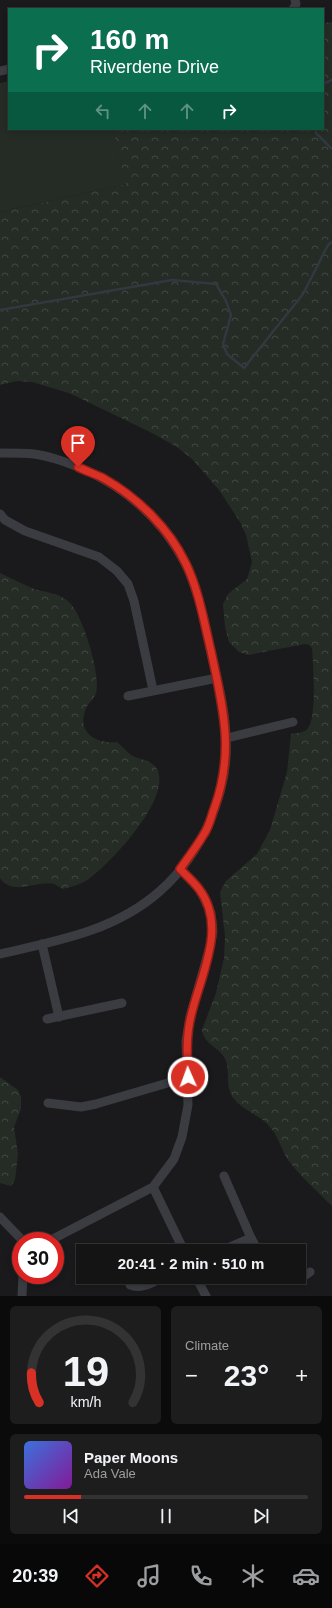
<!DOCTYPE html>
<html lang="en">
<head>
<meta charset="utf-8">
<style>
	body { margin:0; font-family:Arial,sans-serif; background:#1d1d1e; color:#f1f3f6; height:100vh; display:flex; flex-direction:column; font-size:15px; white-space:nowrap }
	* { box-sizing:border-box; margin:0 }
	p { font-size:13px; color:#9d9ea0 }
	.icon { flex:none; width:22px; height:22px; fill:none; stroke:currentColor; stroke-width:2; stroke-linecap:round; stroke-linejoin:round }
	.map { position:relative; height:1296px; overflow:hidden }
	.panel { display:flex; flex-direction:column; gap:10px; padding:10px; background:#0b0b0c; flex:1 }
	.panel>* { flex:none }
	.top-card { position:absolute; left:8px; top:8px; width:316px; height:122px; border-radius:0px; box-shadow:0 2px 6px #0003,0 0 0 1px #333334; background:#0b6e4f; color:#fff; overflow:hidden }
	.speed { position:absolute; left:12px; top:1232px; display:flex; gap:8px; font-size:20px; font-weight:700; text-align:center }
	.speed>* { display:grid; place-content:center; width:52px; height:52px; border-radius:50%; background:#141415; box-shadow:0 2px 6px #0003,0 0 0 1px #333334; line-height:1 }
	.speed .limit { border:6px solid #d22; background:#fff; color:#111 }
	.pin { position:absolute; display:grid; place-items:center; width:34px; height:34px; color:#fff; margin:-41px -17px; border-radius:50% 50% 50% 0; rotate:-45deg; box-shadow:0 0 4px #0007 }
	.pin .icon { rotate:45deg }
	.me { position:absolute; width:44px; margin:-22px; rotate:358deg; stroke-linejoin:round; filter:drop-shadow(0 0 3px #0008) }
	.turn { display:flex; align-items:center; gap:14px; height:84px; padding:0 16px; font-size:18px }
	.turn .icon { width:52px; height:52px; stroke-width:2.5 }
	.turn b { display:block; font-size:28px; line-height:34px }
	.lanes { display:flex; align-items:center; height:38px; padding:0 16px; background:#0003; justify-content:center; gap:20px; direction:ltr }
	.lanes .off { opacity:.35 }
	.big { font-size:30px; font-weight:800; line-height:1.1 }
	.panel .card { flex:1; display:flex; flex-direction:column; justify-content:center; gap:6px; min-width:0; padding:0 14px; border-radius:6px; background:#1d1d1e }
	.panel .dial { align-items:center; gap:0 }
	.dial svg { height:104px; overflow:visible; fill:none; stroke:#333334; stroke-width:7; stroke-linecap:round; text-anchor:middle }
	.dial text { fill:#f1f3f6; stroke:none }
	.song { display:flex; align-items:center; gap:12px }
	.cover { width:48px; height:48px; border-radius:6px; background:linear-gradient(135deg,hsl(220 70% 55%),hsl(290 70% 35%)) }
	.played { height:4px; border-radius:2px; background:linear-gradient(90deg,#d93025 20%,#333334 20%) }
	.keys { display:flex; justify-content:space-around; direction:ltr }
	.heat { display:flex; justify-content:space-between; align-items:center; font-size:22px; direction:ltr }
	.panel .tiles { flex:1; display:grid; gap:10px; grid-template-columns:1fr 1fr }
	.card:last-child { grid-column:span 2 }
	.trip { position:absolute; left:76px; top:1244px; width:230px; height:40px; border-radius:0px; background:#141415; box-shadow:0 2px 6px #0003,0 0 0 1px #333334; font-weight:800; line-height:40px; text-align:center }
	.menu { display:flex; height:64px; justify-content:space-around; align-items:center; background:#080808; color:#9d9ea0 }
	.menu .icon { width:28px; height:28px }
	.menu .current { color:#d93025 }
	.menu b { font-size:18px; color:#f1f3f6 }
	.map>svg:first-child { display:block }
</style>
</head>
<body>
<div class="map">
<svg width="332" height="1296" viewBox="0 0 332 1296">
	<defs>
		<pattern id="forest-crowns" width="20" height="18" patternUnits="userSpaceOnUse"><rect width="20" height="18" fill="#242c25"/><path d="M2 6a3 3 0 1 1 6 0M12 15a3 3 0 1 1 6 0" fill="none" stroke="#414843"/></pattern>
	</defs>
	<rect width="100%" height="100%" fill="#1a1a1c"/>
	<g fill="url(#forest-crowns)">
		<path d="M332,22V1206C318,1192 300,1176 288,1160C281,1149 278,1135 269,1126C260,1115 244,1111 235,1100C223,1087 232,1068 224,1057C217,1046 204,1044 202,1030L216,993L224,958L225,936L220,892L226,881L257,854L270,830L287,772L291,734C296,733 305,733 308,728C317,717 313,664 312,648L309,645L305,644L248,655L239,652L229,642L225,627L223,604L228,594L247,579L252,562L246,535L240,522L219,490L193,460L177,447L152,433L69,393L32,382L17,381L0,385V212L125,184L113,129H323V23Z"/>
		<path d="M0,573C11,578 22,584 34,589C47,593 59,592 70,603C83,617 101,674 96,693C94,699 87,704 85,711C77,734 98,744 117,742C122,746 126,751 131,755C139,760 151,759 157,769C172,798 112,862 90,878C83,884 71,887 62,889C59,887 57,885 54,884C37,880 13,897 0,878Z"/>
		<path d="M0,1077L18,1090L21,1096V1109L14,1127L18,1154L15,1180L11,1186L0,1183Z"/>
	</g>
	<path fill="#242c25" d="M9,81V129H113L126,184L0,212V83Z"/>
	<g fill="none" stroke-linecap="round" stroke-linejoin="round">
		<g stroke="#31383f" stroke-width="2.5">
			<path d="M323,84L332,80"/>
			<path d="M315,129L316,133L332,149"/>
			<path d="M0,310L172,280L216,284L226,301L231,315L223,344L227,354L244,368L303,294L328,245L332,242"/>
		</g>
		<g stroke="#3b3c41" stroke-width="9">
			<path d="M293,9L296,4L295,0"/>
			<path d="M0,71L9,69"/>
			<path d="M0,453C11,453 23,453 34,454C50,456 66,462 81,468C126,488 162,519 185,563C200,592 205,626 212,657C218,683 225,709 226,736C230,791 201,855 160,891C115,931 57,941 0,954"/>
			<path d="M0,514L5,520L25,531L99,557L117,571L128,584L134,601L153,690"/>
			<path d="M128,696L217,678"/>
			<path d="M227,738L293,722"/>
			<path d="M42,944L59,1017"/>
			<path d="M47,1019L122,1003"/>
			<path d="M48,1103L81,1107L96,1104L188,1077"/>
			<path d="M224,1176L251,1238L258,1251"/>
			<path d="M153,1187L184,1251"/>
			<path d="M0,1217L23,1241"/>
			<path d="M49,1241L153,1187L174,1159L182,1137L188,1105L186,1041L190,1017L211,943L213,931L211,913L200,890L180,869"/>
			<path d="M221,1251L251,1238"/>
			<path d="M299,1276L306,1275L310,1272"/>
			<path d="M196,1277L206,1296"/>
			<path d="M130,1285C141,1290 153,1282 163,1277"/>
			<path d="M22,1296L23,1275"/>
		</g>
	</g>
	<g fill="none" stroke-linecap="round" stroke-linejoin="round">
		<g stroke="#8d1f18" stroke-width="10">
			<path id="route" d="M78,467C86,471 95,474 103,478C137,497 169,528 186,564C199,591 204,622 211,651C223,708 235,752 214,809C211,817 209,827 204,834C197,846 188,858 180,869C187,876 194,882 199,889C228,927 200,976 191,1016C186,1036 187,1056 188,1077"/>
		</g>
		<use href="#route" stroke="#d93025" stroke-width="7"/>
	</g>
</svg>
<div class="speed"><div class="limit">30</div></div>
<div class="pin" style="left:78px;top:467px;background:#d93025"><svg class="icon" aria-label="arrive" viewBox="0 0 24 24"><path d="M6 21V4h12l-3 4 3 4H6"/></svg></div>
<svg class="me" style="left:188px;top:1077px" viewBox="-20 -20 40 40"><circle r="17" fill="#d93025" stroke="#fff" stroke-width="3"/><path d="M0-11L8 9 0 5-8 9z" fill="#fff"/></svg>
<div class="trip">20:41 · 2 min · 510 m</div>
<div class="top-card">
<div class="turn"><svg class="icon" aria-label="right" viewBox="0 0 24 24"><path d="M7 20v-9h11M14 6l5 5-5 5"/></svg><div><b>160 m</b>Riverdene Drive</div></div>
<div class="lanes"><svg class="icon off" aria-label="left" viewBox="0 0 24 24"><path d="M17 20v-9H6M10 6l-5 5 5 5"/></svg><svg class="icon off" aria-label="ahead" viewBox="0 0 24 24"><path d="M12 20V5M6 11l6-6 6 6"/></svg><svg class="icon off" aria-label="ahead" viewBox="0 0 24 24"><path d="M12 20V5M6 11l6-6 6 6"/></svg><svg class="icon" aria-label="right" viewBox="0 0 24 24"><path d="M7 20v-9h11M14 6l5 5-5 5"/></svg></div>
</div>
</div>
<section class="panel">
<div class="tiles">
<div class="card dial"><svg viewBox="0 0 100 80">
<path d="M14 69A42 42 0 1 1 86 69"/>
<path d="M14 69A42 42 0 0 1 8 46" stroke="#d93025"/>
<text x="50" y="56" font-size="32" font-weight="700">19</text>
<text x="50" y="72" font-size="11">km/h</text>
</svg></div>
<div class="card"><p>Climate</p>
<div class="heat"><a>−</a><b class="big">23°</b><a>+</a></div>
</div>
<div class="card">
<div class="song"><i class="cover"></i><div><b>Paper Moons</b><p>Ada Vale</p></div></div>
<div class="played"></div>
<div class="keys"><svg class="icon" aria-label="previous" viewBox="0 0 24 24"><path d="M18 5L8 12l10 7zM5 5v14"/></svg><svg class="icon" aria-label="pause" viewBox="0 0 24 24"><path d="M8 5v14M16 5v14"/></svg><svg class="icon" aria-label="next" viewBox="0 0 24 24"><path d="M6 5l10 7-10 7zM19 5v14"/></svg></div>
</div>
</div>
</section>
<nav class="menu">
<b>20:39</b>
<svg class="icon current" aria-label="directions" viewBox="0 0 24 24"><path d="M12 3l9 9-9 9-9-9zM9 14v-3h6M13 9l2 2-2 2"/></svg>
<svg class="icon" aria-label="music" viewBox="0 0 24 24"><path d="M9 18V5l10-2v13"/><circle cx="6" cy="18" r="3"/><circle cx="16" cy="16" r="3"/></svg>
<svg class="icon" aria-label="phone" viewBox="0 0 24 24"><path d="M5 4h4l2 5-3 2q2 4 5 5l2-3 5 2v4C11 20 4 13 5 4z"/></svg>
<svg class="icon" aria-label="climate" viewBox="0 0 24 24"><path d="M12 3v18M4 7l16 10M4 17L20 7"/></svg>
<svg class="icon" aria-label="car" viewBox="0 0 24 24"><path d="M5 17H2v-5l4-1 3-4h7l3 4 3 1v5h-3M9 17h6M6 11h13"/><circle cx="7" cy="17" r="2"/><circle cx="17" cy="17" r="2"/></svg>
</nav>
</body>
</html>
